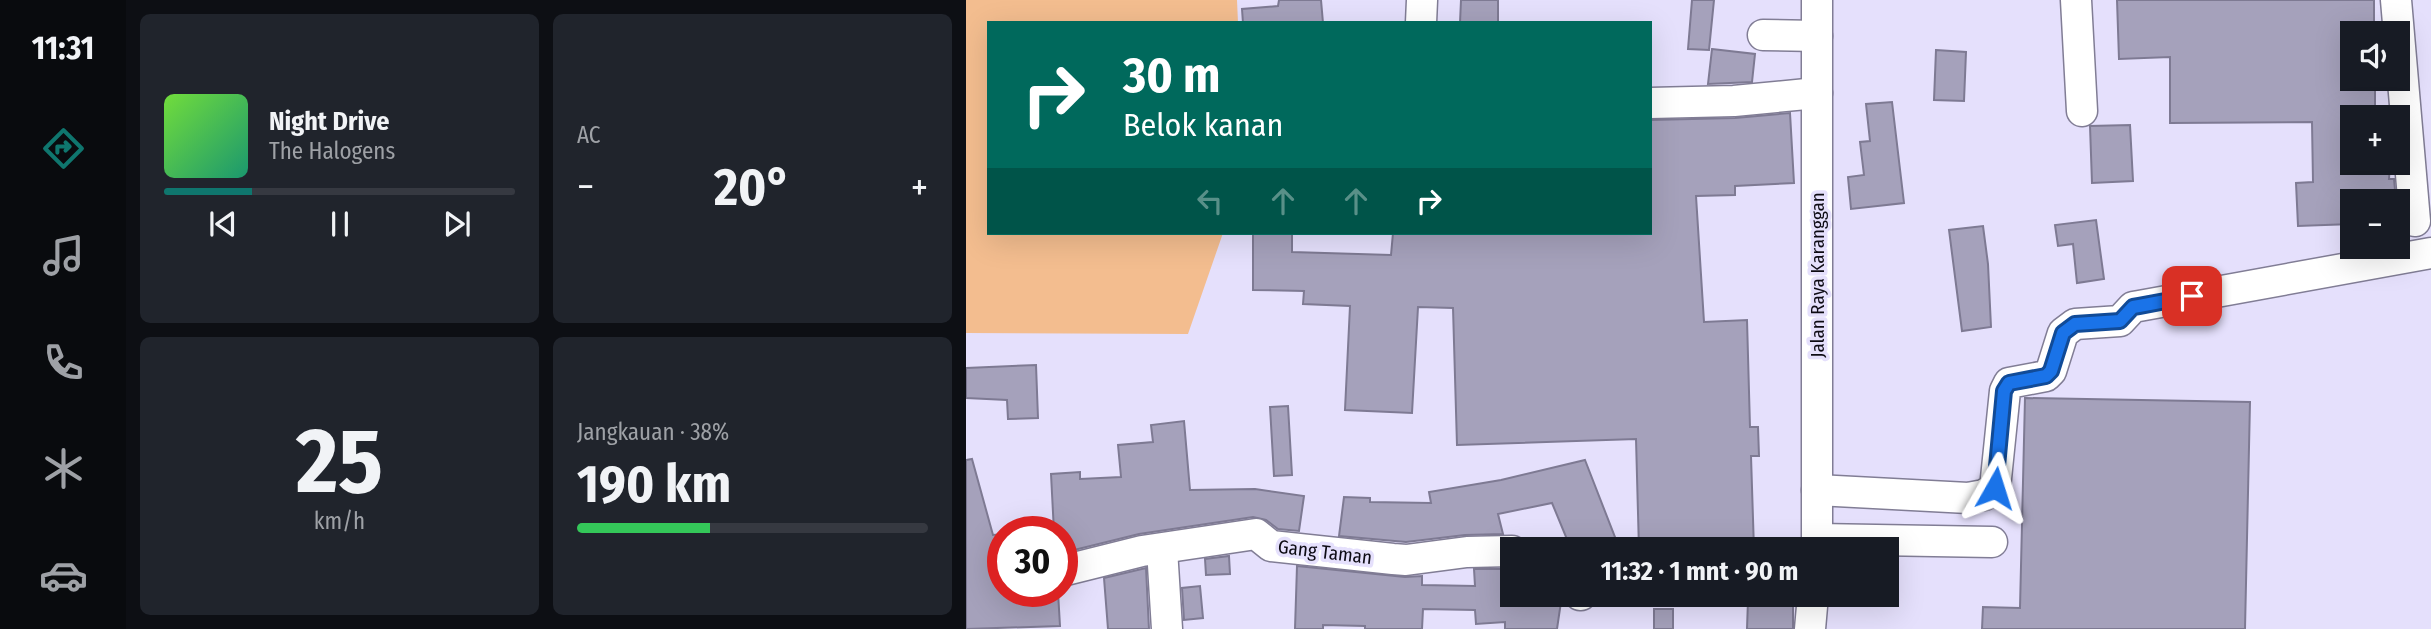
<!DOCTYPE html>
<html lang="id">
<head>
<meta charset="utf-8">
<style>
	body { margin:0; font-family:"Fira Sans Condensed",sans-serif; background:#20242c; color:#f1f3f6; height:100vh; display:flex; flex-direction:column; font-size:26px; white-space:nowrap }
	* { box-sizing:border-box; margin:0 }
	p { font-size:23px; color:#9ea1a6 }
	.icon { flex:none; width:38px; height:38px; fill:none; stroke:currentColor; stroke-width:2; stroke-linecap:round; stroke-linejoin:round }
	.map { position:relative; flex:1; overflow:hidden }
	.drawer { display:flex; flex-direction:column; gap:14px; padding:14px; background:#0d0f14; width:840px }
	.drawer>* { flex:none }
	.top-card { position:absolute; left:21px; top:21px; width:665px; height:214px; border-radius:0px; box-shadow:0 7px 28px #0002; background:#00695c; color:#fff; overflow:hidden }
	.controls { position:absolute; left:1374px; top:21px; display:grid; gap:14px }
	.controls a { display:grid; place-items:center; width:70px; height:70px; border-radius:0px; background:#171b24; box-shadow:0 7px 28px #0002; font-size:35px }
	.speed { position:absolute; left:21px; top:516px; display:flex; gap:14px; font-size:35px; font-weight:700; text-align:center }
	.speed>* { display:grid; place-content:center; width:91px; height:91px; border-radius:50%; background:#171b24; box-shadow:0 7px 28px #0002; line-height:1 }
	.speed .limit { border:10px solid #d22; background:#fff; color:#111 }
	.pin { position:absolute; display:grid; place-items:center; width:60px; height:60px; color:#fff; margin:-30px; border-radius:14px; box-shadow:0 4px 10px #0006 }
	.me { position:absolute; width:77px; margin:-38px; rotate:6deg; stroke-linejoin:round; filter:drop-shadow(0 0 5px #0008) }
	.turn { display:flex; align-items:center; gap:24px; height:147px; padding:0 21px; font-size:32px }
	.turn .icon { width:91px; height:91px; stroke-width:2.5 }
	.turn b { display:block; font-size:49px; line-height:60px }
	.lanes { display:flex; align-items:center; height:66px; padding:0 21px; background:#0003; justify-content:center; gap:35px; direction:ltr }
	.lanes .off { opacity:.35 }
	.big { font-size:52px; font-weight:700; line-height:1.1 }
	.drawer .card { flex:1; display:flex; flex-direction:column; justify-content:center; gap:10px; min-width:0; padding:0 24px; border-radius:10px; background:#20242c }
	.drawer .dial { align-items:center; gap:0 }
	.dial b { font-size:91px; line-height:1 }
	.song { display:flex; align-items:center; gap:21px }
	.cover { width:84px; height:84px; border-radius:10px; background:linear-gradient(135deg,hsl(100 70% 55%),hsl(160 70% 35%)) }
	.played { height:7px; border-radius:4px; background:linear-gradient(90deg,#0f766e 25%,#363941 25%) }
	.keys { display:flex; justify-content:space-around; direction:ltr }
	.heat { display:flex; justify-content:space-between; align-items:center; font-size:38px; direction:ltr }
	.charge { height:10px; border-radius:5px; background:linear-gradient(90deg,#34c759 38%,#363941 0) }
	.drawer .tiles { flex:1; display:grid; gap:14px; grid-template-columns:repeat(2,1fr) }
	.trip { position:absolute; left:534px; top:537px; width:399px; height:70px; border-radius:0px; background:#171b24; box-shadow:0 7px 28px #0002; font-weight:700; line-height:70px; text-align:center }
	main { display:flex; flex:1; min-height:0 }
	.tab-bar { display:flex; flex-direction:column; width:126px; justify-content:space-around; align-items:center; background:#090b0e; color:#9ea1a6 }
	.tab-bar .icon { width:49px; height:49px }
	.tab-bar .current { color:#0f766e }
	.tab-bar b { font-size:32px; color:#f1f3f6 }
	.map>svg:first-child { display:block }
</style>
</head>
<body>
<main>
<nav class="tab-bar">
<b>11:31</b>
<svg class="icon current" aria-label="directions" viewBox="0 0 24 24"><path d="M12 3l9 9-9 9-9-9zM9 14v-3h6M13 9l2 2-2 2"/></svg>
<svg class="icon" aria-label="music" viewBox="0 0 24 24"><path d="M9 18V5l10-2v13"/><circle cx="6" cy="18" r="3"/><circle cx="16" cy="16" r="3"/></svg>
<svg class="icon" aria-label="phone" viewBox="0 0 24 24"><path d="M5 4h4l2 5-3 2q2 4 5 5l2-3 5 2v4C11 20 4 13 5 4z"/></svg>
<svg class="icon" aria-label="climate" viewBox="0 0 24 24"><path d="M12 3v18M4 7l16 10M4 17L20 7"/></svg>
<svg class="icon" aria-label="car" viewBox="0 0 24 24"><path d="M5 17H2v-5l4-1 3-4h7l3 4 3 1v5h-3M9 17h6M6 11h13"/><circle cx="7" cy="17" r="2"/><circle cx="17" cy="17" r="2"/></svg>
</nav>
<section class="drawer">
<div class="tiles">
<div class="card">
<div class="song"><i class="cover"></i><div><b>Night Drive</b><p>The Halogens</p></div></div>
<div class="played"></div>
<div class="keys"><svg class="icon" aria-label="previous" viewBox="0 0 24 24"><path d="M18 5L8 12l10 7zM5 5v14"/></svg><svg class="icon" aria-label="pause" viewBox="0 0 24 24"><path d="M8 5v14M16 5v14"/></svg><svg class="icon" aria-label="next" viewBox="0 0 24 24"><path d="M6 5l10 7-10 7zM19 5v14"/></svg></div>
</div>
<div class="card"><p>AC</p>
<div class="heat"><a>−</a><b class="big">20°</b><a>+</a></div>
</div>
<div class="card dial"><b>25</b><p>km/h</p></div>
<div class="card"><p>Jangkauan · 38%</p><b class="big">190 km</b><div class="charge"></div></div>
</div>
</section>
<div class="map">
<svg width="1465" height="629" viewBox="0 0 1465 629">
	<rect width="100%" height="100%" fill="#e5e0fc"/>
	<path fill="#f3bd8f" d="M0,0H271L272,23H23V233H257L222,334L0,333Z"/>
	<g fill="#a5a1bb" stroke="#7e7a93" stroke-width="2">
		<path d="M313,0H355L357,23H277L276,9L312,6Z"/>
		<path d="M495,0H532V23H494Z"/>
		<path d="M726,0H748L743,50L722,49Z"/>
		<path d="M1151,0H1408V33H1386V79H1409V117H1386V163H1424L1423,179H1428L1430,201H1386V224L1332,226L1330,183L1347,182L1346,122L1204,123V57L1153,59Z"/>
		<path d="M746,49L789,54L786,82L742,84Z"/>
		<path d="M970,50L1000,52L998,101L968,100Z"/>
		<path d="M926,102L938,203L885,209L882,177L898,175L894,142L904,141L900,104Z"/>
		<path d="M824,113L828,183L769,186V195L730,196L738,322L781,320L784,427H792L793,456H785L788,550H673L670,439L491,445L487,308L452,307L446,413L379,410L384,306L337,304L338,291L287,290V233H326V252L425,255L427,233H684V120L769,118Z"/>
		<path d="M1164,125L1167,181L1126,183L1124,126Z"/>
		<path d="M1130,220L1138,279L1111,283L1107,244L1092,246L1089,225Z"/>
		<path d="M1017,226L1022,264L1025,327L996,331L983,230Z"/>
		<path d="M70,365L72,418L42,419L41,400L0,398V368Z"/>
		<path d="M1059,398L1284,402L1279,629H1016L1017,607L1054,608Z"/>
		<path d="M322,406L326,475L308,476L304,407Z"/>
		<path d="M218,421L224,490L289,489L338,496L333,531L312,529L300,520L287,517L173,534L96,553V532H88L85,474L114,472V479L155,477L152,445L187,442L185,425Z"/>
		<path d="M6,459L27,535L37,534V592H92L94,626L0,629V460Z"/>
		<path d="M619,460L654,550L605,549L586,503L532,514L537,534L499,535L440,542L373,536L378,497L404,498V502L465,503L463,492L535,480Z"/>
		<path d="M263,556L264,574L240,575L239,559Z"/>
		<path d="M331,566L439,577L456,576V585L509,586L508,569H545L546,595H596L591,629H539V622L510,624L509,610L457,609L456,629H399V626L357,625V629H329Z"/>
		<path d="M180,568L183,629H142L138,578Z"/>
		<path d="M234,586L237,618L218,620L216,588Z"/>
		<path d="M782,600L827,601V629H781Z"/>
		<rect x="688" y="609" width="19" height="20"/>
	</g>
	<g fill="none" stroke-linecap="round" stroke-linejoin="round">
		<g stroke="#817d95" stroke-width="33">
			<g id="minor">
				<path d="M851,0V550"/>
				<path d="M1110,0L1116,111"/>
				<path d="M1430,0L1449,221"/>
				<path d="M455,23L456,0"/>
				<path d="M797,35L851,36"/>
				<path d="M684,103L768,101L851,93"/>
				<path d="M851,490L1002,498L1018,495L1029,488L1039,391L1043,383L1080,376L1085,371L1097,333L1109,324L1154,321L1167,307L1173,306L1465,253"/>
				<path d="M852,539L1026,542"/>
				<path d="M196,549L201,629"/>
				<path d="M96,571L176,551L290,534L305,546L427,559L440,560L501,552L546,551"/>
				<path d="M614,595H615"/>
				<path d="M844,629L847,595"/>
			</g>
		</g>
		<use href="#minor" stroke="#fff" stroke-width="30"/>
	</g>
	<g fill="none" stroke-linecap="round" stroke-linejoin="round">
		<g stroke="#114b97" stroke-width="18">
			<path id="route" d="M1029,488L1038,391L1043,383L1080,376L1085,371L1097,333L1109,324L1154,321L1167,307L1173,306L1226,296"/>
		</g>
		<use href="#route" stroke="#1a73e8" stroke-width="12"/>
	</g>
	<g text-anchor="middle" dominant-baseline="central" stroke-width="7" stroke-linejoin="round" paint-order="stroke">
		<g font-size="19" fill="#0d0b14" stroke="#e5e0fc">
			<text transform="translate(851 275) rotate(-90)">Jalan Raya Karanggan</text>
			<text transform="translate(359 552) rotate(7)">Gang Taman</text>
		</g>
	</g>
</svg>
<div class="controls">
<a><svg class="icon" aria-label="sound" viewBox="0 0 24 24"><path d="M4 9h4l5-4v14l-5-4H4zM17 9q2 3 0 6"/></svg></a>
<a>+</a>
<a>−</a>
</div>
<div class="speed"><div class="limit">30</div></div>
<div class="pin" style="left:1226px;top:296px;background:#d93025"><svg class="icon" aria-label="arrive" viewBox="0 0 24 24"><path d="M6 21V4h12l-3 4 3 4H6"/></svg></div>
<svg class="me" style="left:1029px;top:488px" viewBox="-20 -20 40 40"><path d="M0-17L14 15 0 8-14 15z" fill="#1a73e8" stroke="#fff" stroke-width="4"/></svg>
<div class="trip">11:32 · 1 mnt · 90 m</div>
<div class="top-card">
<div class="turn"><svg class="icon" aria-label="right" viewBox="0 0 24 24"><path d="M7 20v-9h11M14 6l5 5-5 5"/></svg><div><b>30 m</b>Belok kanan</div></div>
<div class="lanes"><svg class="icon off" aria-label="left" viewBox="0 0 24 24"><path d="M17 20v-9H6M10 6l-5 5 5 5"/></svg><svg class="icon off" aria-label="ahead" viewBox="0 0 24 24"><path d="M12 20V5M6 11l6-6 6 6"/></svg><svg class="icon off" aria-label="ahead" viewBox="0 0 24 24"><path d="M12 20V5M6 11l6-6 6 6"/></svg><svg class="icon" aria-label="right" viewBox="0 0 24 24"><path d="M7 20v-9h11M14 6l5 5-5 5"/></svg></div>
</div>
</div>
</main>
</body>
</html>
